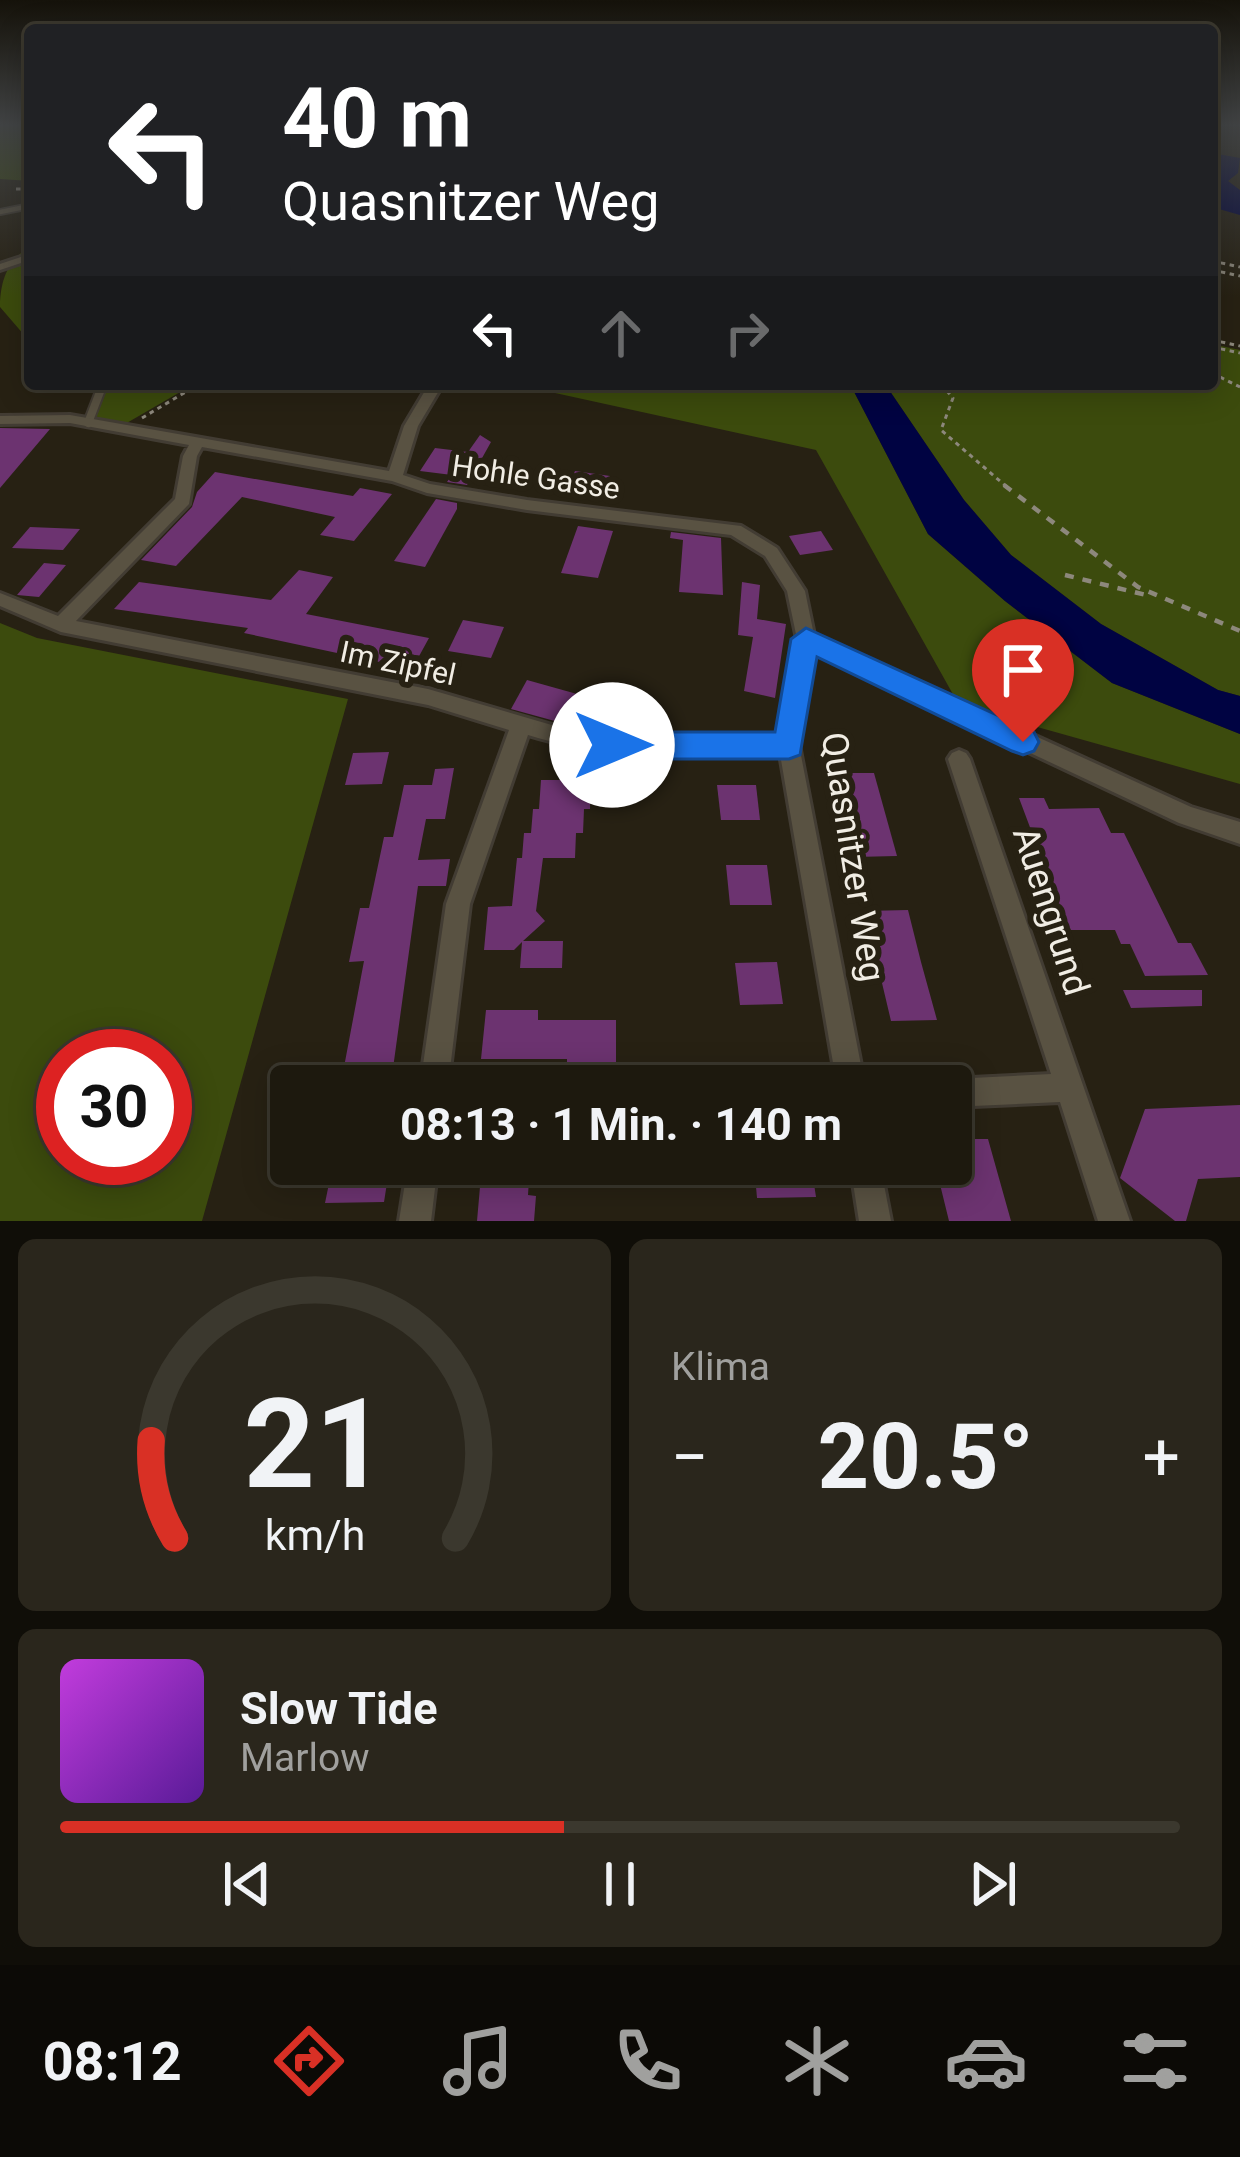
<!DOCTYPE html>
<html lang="de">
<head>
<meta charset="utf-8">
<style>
	body { margin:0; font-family:Roboto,sans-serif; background:#2a261c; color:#f1f3f6; height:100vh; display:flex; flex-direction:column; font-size:45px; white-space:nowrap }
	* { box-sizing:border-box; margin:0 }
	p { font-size:39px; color:#a0a09e }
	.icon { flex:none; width:66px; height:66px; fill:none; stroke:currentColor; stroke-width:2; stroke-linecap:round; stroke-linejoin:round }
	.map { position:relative; height:1221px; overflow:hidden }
	.side { display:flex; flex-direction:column; gap:18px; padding:18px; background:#100e08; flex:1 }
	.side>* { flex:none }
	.hud { position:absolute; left:24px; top:24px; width:1194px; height:366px; border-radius:12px; box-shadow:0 6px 30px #0003,0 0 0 3px #3b382e; background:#202124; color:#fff; overflow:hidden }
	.speed { position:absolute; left:36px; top:1029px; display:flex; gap:24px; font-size:60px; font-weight:700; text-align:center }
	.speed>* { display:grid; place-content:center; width:156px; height:156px; border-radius:50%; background:#1d190e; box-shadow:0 6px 30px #0003,0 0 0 3px #3b382e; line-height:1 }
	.speed .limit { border:18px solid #d22; background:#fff; color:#111 }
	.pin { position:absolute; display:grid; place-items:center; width:102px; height:102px; color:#fff; margin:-123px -51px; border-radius:50% 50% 50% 0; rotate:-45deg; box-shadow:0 0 12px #0007 }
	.pin .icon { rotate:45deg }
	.me { position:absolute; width:132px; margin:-66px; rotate:90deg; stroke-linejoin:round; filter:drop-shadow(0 0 9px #0008) }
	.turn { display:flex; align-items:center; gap:42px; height:252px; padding:0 60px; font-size:54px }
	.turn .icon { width:156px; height:156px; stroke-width:2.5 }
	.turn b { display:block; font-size:84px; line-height:102px }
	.lanes { display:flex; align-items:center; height:114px; padding:0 60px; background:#0003; justify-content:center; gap:60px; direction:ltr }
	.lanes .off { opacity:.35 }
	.big { font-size:90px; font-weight:700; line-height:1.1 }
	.side .widget { flex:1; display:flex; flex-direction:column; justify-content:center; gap:18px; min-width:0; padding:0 42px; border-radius:18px; background:#2a261c }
	.side .dial { align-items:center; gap:0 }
	.dial svg { height:312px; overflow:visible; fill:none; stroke:#3b382e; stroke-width:7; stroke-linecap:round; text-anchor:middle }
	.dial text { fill:#f1f3f6; stroke:none }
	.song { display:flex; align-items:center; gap:36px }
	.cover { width:144px; height:144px; border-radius:18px; background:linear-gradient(135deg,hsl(290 70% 55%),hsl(270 70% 35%)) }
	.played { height:12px; border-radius:6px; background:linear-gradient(90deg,#d93025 45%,#3b382e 45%) }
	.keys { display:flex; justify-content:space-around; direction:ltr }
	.heat { display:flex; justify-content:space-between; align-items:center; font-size:66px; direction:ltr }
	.side .tiles { flex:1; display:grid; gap:18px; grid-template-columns:1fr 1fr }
	.widget:last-child { grid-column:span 2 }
	.trip { position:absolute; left:270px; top:1065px; width:702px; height:120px; border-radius:12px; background:#1d190e; box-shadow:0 6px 30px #0003,0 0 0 3px #3b382e; font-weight:700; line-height:120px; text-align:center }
	.menu { display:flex; height:192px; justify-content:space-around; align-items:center; background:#0c0a06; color:#a0a09e }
	.menu .icon { width:84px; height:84px }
	.menu .selected { color:#d93025 }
	.menu b { font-size:54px; color:#f1f3f6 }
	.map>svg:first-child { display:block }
</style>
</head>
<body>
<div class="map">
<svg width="1240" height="1221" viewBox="0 0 1240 1221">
	<rect width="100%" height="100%" fill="#272113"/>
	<g fill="#3c4b0d" fill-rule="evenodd">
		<path d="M0,126H30V181L0,179Z"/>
		<path d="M30,247V358L23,359L25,336L0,307C0,283 7,259 30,247Z"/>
		<path d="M1212,344L1240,350V696L1218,690L1101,624L1011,555L964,500L885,384H1212Z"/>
		<path d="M106,384H194L125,424L93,417Z"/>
		<path d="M514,384H850L928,534L1005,601L1112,683L1240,734V784L959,705L816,450Z"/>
		<path d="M0,623L37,638L348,699L202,1221H0ZM63,1056H165V1158H63Z"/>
	</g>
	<g fill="#000342">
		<path d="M1212,153L1240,158L1238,173L1228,181L1240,190V215L1212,207Z"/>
		<path d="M850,384H885L964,500L1011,555L1101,624L1218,690L1240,696V734L1112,683L1005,601L928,534Z"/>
	</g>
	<g fill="#6c3370">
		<path d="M0,428L50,429L0,488Z"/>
		<path d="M480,435L491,442L467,485L447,482L452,475L420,471L435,448L468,452Z"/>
		<path d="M575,471L610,476L601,500L565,494Z"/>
		<path d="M215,472L353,496L360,488L392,494L354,541L320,535L335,517L242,497L176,566L141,560L192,507L197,492Z"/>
		<path d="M436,499L457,503V509L425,567L394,561Z"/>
		<path d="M578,526L613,531L598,578L561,573Z"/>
		<path d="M30,527L80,529L63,550L12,548Z"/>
		<path d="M821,531L833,550L800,555L789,536Z"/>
		<path d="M671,532L721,538L723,595L679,592L683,540L670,538Z"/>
		<path d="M44,563L66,565L39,597L17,595Z"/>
		<path d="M299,570L333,577L306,614L429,638L412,669L244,633L248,628L114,609L139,582L271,600Z"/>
		<path d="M742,582L760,585L757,619L786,624L775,698L744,691L753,637L738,635Z"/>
		<path d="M463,620L504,627L491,658L448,651Z"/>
		<path d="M527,680L577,694L562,723L511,709Z"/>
		<path d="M389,752L382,784L345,785L353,753Z"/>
		<path d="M454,768L445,819H426L418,860L450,859L446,886H418L391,1083H341L364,961L349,962L360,908H369L384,837H393L404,785H432L435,769Z"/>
		<path d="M836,773H874L897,856L855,857Z"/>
		<path d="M541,780H591L590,809H584L583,833H576L575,858H543L536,911L545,921L523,941H563L562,968H520L522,942L514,950H484L488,907L512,906L517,858H522L524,833H531L533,809H539Z"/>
		<path d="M717,785H756L760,820H721Z"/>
		<path d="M1019,798H1044L1049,809L1099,808L1111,833H1124L1178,943H1191L1208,975L1145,976L1130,944H1121L1115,930H1063L1030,846H1037Z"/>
		<path d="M726,865H767L772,905H730Z"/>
		<path d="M908,910L921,962L937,1020L891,1021L865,911Z"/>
		<path d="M777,962L783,1004L740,1005L735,963Z"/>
		<path d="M1123,990H1202V1006L1131,1008Z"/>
		<path d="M486,1010H538V1020H616V1068H567V1059H481Z"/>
		<path d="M1240,1105V1177L1198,1179L1186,1221H1175L1120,1178L1145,1109Z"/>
		<path d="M951,1139H988L1011,1221H949L935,1164H951Z"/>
		<path d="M333,1164H390L384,1202L325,1203Z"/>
		<path d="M482,1164H530L528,1195L536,1196L534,1221H477Z"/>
		<path d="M754,1164H811L816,1197L757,1198Z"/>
	</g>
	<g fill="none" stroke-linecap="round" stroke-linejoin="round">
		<g stroke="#423c33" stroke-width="8">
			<path id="service-far1" d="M0,212L30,206"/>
		</g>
		<g stroke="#423c33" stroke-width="12">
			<path id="service" d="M88,423L103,384"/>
		</g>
		<g stroke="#423c33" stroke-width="6">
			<g id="minor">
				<path d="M30,254V260L0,270V264Z"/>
				<path d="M429,384H443L418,426L403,475L430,484L527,500L741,526L777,548L805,591L814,635L1191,807L1240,822V844L1179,823L814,651L799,745L865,1086H837L780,754C694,754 611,761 528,735L470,904L448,1086H420L446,904L509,730L428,705L61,632L0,606V593L58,616L175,499L183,456L189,445L70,423L0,424V416L70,415L389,471L404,426ZM202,447L392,481L427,493L527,510L731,535L765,556L787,591L797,639L780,736H612L562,728L428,689L76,621L189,504L197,456Z"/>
				<path d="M959,750L966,753L970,759L1130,1221H1098L1060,1102L951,1107V1086H940L951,1079L1051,1074L948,759L952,753Z"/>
				<path d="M408,1164H438L431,1221H399Z"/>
				<path d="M850,1164H880L891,1221H859Z"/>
			</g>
		</g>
		<g stroke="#8d887c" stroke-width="3" stroke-dasharray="4.5 4.5" stroke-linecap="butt">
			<path d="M16,189H30"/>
			<path d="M1212,261L1240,267"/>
			<path d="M1212,270L1240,276"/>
			<path d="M1212,340L1240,346"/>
			<path d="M1212,347L1240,353"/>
			<path d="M1212,373L1240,387"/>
			<path d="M941,384L953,398L941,430L1008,488"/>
			<path d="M142,418L199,384"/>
		</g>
		<g stroke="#8d887c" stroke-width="4.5" stroke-dasharray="9 9" stroke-linecap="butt">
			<path d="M1004,485L1138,587L1240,631"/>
			<path d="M1065,575L1150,596"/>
		</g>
		<use href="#service-far1" stroke="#595242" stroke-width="4.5"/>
		<use href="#service" stroke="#595242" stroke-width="8"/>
		<use href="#minor" fill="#595242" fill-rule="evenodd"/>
	</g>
	<linearGradient id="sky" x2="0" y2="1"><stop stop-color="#15120a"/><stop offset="0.42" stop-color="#414344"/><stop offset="1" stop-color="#414344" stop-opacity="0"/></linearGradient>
	<rect width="1240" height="297" fill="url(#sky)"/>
	<path fill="#1a73e8" stroke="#114b97" stroke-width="3" d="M806,628L1034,732L1039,742L1034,751L1023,755L1012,751L817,657L800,755L789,759H612L601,755L596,745L601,736L612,732H775L791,639Z"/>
	<g text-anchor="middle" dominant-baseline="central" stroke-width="12" stroke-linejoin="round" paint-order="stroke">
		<g font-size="30" fill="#f1ede4" stroke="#272113">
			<text transform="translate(536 477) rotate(8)">Hohle Gasse</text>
			<text transform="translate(398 663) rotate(12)">Im Zipfel</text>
		</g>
		<g font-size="36" fill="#f1ede4" stroke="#272113">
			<text transform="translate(853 857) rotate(81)">Quasnitzer Weg</text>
			<text transform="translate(1051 911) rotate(72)">Auengrund</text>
		</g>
	</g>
</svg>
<div class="speed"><div class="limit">30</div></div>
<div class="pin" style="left:1023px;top:742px;background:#d93025"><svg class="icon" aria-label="arrive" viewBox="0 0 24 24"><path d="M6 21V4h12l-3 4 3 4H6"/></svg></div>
<svg class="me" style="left:612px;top:745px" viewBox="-20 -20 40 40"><circle r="19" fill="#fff"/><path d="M0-13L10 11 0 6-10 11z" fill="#1a73e8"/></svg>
<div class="trip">08:13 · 1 Min. · 140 m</div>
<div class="hud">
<div class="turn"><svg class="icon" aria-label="left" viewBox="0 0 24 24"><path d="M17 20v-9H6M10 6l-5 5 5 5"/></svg><div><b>40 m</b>Quasnitzer Weg</div></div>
<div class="lanes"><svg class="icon" aria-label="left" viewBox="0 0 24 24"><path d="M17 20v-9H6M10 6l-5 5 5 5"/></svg><svg class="icon off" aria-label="ahead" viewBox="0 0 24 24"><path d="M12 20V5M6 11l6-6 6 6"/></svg><svg class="icon off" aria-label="right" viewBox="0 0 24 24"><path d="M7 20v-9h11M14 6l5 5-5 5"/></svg></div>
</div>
</div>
<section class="side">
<div class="tiles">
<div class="widget dial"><svg viewBox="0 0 100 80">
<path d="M14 69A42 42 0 1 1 86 69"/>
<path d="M14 69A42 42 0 0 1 8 44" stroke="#d93025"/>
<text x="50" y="56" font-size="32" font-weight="700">21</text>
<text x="50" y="72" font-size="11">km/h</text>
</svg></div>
<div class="widget"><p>Klima</p>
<div class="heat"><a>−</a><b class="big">20.5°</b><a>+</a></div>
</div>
<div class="widget">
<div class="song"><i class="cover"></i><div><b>Slow Tide</b><p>Marlow</p></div></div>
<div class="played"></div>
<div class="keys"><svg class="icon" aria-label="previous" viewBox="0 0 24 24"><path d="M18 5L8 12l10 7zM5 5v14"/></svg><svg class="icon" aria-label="pause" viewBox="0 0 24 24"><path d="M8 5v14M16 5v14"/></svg><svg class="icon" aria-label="next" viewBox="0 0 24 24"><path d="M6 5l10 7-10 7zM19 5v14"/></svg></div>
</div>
</div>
</section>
<nav class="menu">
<b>08:12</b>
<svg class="icon selected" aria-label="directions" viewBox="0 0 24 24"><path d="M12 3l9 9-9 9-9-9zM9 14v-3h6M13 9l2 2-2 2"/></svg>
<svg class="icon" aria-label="music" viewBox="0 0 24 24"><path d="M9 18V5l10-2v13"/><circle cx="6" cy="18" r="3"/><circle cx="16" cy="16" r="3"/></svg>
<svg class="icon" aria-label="phone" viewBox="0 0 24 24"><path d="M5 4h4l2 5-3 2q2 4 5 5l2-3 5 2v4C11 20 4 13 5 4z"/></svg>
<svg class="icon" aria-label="climate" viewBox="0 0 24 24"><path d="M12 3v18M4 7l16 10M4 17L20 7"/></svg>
<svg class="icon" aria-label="car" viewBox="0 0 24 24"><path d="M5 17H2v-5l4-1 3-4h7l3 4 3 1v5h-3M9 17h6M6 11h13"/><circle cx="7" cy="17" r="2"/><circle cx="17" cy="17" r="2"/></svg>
<svg class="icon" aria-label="filters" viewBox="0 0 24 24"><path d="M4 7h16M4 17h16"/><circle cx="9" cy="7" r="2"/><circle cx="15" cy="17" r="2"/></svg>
</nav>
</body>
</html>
